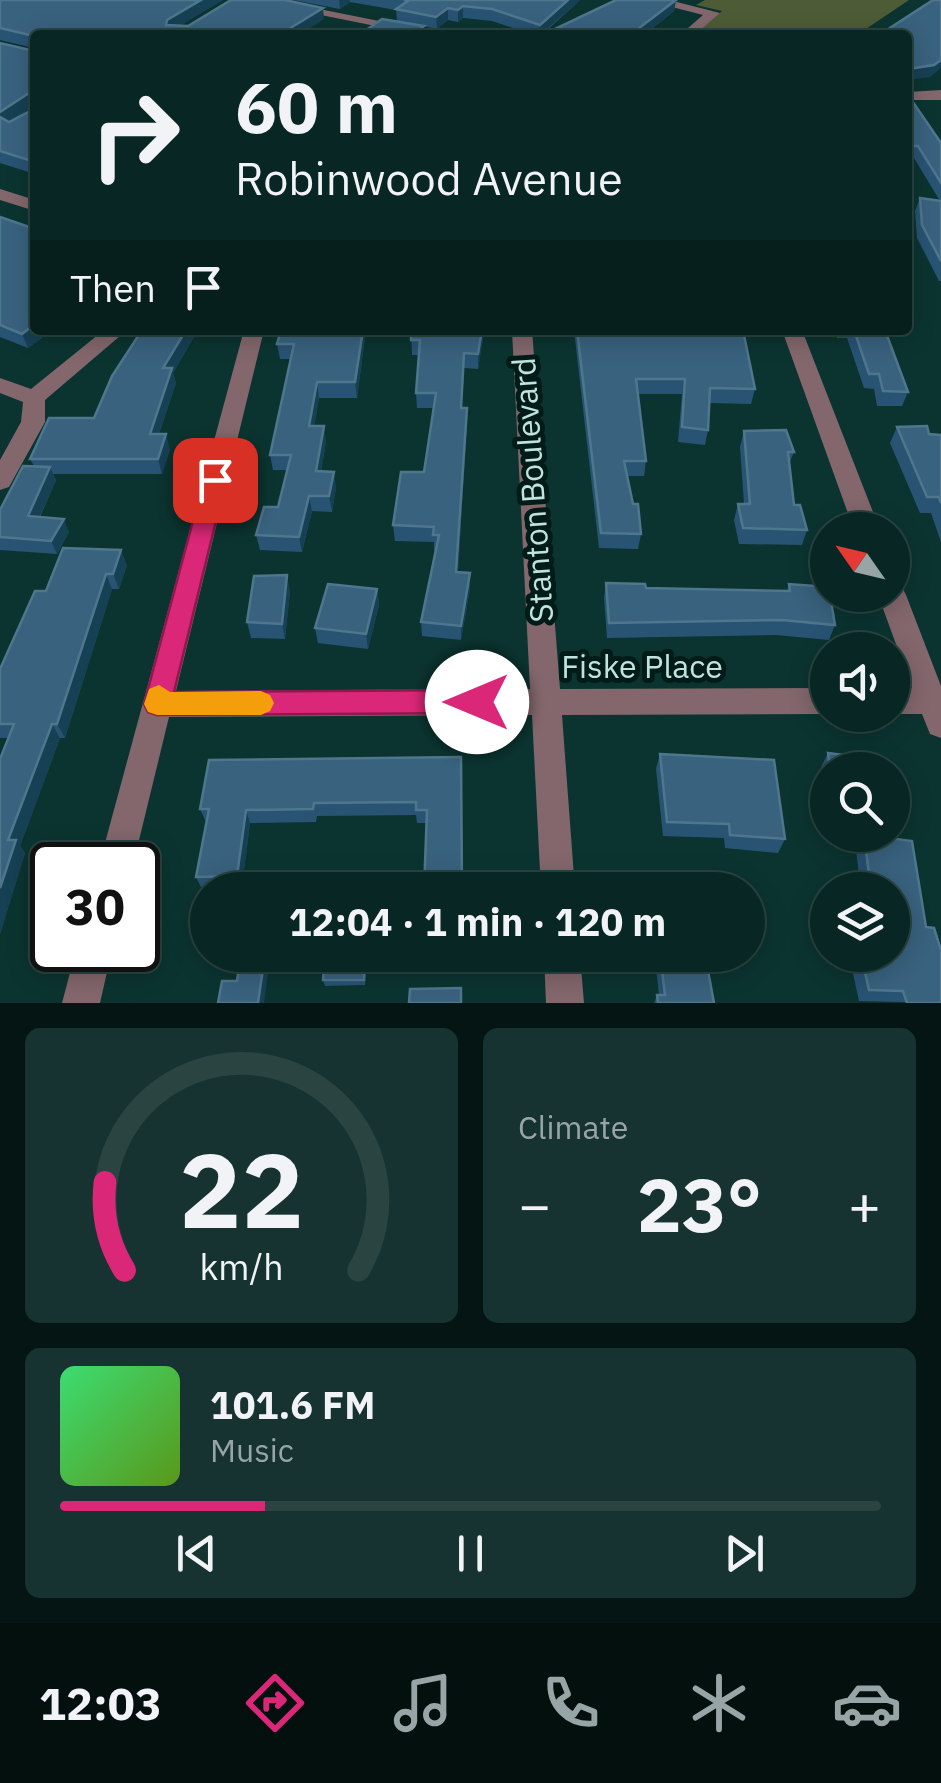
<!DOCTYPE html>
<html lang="en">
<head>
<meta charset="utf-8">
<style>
	body { margin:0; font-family:"IBM Plex Sans",sans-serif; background:#163331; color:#f1f3f6; height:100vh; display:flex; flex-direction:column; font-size:38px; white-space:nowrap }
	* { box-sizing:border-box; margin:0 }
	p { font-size:32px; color:#98a5a6 }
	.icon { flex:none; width:55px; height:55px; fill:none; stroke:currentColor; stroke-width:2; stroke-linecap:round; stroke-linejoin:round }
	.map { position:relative; height:1003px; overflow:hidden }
	.side { display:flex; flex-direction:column; gap:25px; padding:25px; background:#041514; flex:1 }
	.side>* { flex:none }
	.banner { position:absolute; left:30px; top:30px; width:882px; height:305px; border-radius:10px; box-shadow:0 5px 25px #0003,0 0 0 2px #294441; background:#082724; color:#f1f3f6; overflow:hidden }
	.needle { width:65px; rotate:304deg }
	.tools { position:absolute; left:810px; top:512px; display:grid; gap:20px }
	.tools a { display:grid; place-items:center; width:100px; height:100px; border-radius:50%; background:#082724; box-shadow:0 5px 25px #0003,0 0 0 2px #294441; font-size:50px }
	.speed { position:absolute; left:30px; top:842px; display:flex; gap:20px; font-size:50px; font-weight:700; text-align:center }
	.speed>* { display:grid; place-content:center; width:130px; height:130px; border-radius:50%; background:#082724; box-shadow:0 5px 25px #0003,0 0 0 2px #294441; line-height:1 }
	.speed .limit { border:5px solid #111; border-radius:15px; background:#fff; color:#111 }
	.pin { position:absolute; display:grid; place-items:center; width:85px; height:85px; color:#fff; margin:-42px; border-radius:20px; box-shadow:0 5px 15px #0006 }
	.me { position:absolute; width:110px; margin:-55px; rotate:270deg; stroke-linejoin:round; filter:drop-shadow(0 0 8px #0008) }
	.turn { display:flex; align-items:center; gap:35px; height:210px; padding:0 40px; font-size:45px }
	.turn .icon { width:130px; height:130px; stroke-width:2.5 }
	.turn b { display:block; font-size:70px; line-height:85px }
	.then { display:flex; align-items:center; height:95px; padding:0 40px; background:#0003; gap:20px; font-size:38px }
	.big { font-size:75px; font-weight:700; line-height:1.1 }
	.side .widget { flex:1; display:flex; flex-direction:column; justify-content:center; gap:15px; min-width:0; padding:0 35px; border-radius:15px; background:#163331 }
	.side .dial { align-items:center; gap:0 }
	.dial svg { height:260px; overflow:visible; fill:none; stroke:#294441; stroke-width:7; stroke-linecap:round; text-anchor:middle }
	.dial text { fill:#f1f3f6; stroke:none }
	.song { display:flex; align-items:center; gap:30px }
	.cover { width:120px; height:120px; border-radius:15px; background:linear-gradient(135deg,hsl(140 70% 55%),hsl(90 70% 35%)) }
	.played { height:10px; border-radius:5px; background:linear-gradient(90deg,#db2777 25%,#294441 25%) }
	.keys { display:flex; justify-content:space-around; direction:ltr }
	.heat { display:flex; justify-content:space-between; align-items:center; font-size:55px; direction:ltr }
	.side .tiles { flex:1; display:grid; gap:25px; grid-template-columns:1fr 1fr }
	.widget:last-child { grid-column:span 2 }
	.trip { position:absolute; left:190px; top:872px; width:575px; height:100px; border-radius:50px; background:#082724; box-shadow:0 5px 25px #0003,0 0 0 2px #294441; font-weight:700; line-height:100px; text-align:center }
	.tab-bar { display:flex; height:160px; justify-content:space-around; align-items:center; background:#03100e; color:#98a5a6 }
	.tab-bar .icon { width:70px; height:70px }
	.tab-bar .on { color:#db2777 }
	.tab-bar b { font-size:45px; color:#f1f3f6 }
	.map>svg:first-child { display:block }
</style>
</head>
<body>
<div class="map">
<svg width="941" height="1003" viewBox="0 0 941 1003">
	<rect width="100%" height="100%" fill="#0b3430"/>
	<path fill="#4d5b36" d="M705,0H909L857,35H695L722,11L696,5Z"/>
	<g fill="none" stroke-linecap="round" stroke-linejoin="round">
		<g fill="#83676c" fill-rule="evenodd">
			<path d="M247,0H274L449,35H420Z"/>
			<path d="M645,0H669L720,13L695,35H680L703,15Z"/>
			<path d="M941,90V100H908V92Z"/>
			<path d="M0,189L35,200V211L0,200Z"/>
			<path d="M104,330H127L45,400V422L9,487L0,490V460L21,422L23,402L0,393V378L31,389Z"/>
			<path d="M244,330H264L176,691L530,689L512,330H532L560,689L828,688V714L562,715L575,890H541L532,715L169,717L133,865H99Z"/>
			<path d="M782,330H802L880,530H854Z"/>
			<path d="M892,584L902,587L906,595L941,686V738L930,734L922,714H892V688H912L878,595H892Z"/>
			<path d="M76,950H112L100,1003H62Z"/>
			<path d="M544,955H580L584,1003H546Z"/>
		</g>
	</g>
	<g fill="#285373" fill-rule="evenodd">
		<path d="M0,0H223L179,26L324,19L35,35V174L0,163V43L30,50L34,48L0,40ZM33,106L32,110L12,121Z"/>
		<path d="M293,0H580L542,35H534L492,21L463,18L458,22L448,20L437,29L397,21L396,10L350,2L340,9Z"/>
		<path d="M676,0L674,11L644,35H557V28Z"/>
		<path d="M908,95L941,143V281H939L917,238L915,211L920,198L940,201L914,158H908Z"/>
		<path d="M0,217L35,330H52L28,348L0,337Z"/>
		<path d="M366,330L357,398H319L314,426L326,441L321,471L336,487L332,512L312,511L302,552L260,550L256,535L278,507L287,470H273L270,455L291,359H280L277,344Z"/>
		<path d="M411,330H484L478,369L464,368L462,408L467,423L458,572L470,588L461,640L422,636L421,622L435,550H434V542L395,541L393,525L424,472L434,408H417L416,393L419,355H412Z"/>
		<path d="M574,330H743L755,389L751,404L710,403L708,430L705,445L678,442L682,394H638L646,461L644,476H627L641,534L638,549L599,548Z"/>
		<path d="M835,330H889L887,336L908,392L902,406H877L874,389L864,388L847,338H837Z"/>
		<path d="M195,335L173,373L176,383L159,434L170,449L162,474H53L56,480L40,517L69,532L57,554L0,550V510L34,466L30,459L94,418Z"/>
		<path d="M897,427L929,434L941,435V542L931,513H920L890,443Z"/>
		<path d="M744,431L794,452L789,464L794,505L807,530L802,545L739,544L734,520L738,504H744L740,447Z"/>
		<path d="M127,565L119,589H112L65,738H60L20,846L25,853L0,934V759L8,738H0V669L46,591Z"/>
		<path d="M606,583L646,588L787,591L789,584L835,625L829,640L776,635L607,638L604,598Z"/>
		<path d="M377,589L379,605L368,649L318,643L315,628Z"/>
		<path d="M290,591L285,639L251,638L247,622Z"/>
		<path d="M828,753L886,770H828V807H825L821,767Z"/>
		<path d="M660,754L785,839L778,853L725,848L724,838L663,836L656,769Z"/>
		<path d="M461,757L424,890L427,823H417L416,815L317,816L316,822L250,823L242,885H315L317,890L202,889L196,877L206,822L200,809Z"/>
		<path d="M854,835H892L896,839L926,927L941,1003L859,1001L849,955H892V890H861Z"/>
		<path d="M241,955H312V959H270L237,981Z"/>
		<path d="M365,955L367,961L365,985L325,986L323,980Z"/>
		<path d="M375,955H455L375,956Z"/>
		<path d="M648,955H712L714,964L709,974L714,1003H654L657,995H659L655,959H649Z"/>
	</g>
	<g fill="#164053">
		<path d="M201,0H223L169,32L166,25L167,20Z"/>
		<path d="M339,0H350V2L340,9Z"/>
		<path d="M568,0H580L540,35V25Z"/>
		<path d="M676,0L674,11L644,35H630Z"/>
		<path d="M463,6V18L458,22V10Z"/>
		<path d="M323,8L324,19L300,35H279Z"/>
		<path d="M448,8V20L437,29L436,17Z"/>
		<path d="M424,26V35H412Z"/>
		<path d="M941,60V68L930,77L908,80V69Z"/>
		<path d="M29,93L33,106L0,128V112Z"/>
		<path d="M35,324V330H52L28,348L22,334Z"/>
		<path d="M186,330H201L195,335L173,373L176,383L154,449L150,434L163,368Z"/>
		<path d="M363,330H366L357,398L355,382Z"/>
		<path d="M482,330H484V334L478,369V354Z"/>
		<path d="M317,382L319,398L312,441L309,426Z"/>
		<path d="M467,408V423L457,586L456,572Z"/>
		<path d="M324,426L326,441L319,486L316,471Z"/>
		<path d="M166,434L170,449L162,474L158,459Z"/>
		<path d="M50,467L56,480L34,529L28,516Z"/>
		<path d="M334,472L336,487L332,512L329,496Z"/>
		<path d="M309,496L312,511L302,552L299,537Z"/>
		<path d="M64,519L69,532L57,554L51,541Z"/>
		<path d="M121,550L127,565L119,589L113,574Z"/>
		<path d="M470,573V588L461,640V626Z"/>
		<path d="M106,574L112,589L65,738L57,724Z"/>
		<path d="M287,575L290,591L285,639L282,624Z"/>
		<path d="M377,589L379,605L368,649L366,634Z"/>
		<path d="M52,724L60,738L20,846L25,853L0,934V888L8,840Z"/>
		<path d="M246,810L250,823L242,888L237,876Z"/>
		<path d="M265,955H268L270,959L264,1003H258Z"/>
	</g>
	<g fill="#39627e" stroke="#4e768d" stroke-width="2.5">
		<path d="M0,0H201L167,20L166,25L188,26L231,0H285L323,8L279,35H35V162L0,151V117L9,122L32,110L34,94L29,93L0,112V43L30,50L35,47L34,36L0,28Z"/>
		<path d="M404,0H568L540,25L492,9L463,6L458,10L448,8L436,17L396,9L408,1Z"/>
		<path d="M616,0H676L630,35H598L557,28Z"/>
		<path d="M933,0H941V60L934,65L908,69V35H879Z"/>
		<path d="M382,19L424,26L412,35H359Z"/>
		<path d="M908,95L941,143V183L918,146H908Z"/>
		<path d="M920,198L941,201V261L922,225Z"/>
		<path d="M0,217L35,229V324L22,334L0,325Z"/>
		<path d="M142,330H186L163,368H172L150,434H166L158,459H30L49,418H94L112,376Z"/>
		<path d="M281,330H363L355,382H317L309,426H324L316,471L334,472L329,496H309L299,537L256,535L264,507H278L291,455H270L294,344H277Z"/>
		<path d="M411,330H482L478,354L464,353L461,408H467L456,572L470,573L461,626L421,622L439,535H433L434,527L393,525L401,472H424L436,393H416L420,340H411Z"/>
		<path d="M577,330H743L755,389L710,388L708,430L682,427L685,379H636L646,461H624L633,504H638L641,534L601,533Z"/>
		<path d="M854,330H885L908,392L883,391L879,374H869Z"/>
		<path d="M927,426L929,434L941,435V503L939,497H927L897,427Z"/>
		<path d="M786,430L794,452H788L794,505H800L807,530L743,528L738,504H750L744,431Z"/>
		<path d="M23,466L50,467L28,516L64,519L51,541L0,537V510Z"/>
		<path d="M63,548L121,550L113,574H106L57,724H52L8,840H16L0,888V759L14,724H0V669L35,591H46Z"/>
		<path d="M287,575L282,624L247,622L254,576Z"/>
		<path d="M606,583L645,584L646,588L790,591L789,584L828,587V595H830L835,625L782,620L609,623Z"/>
		<path d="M328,584L377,589L366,634L315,628Z"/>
		<path d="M828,753L884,760L886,770H830Z"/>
		<path d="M660,754L774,760L785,839L730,835L729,824L667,822Z"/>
		<path d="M461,757L462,890H408H424L427,810H416V802L314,803L313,809L246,810L237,876L196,877L209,809H200L209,760Z"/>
		<path d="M892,815L896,839L912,841L926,927L934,928L941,950V1003H907L903,991L869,990L861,955H892V890H871L864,835H892Z"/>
		<path d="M240,885H315V890H239Z"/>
		<path d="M241,955H265L258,1003H218L222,981H237Z"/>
		<path d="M325,955H365L364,980H323Z"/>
		<path d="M660,955H712L714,964L707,965L714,1003H658L657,995H665Z"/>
		<path d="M461,988V1003H409L410,989Z"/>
	</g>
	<path fill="#db2777" stroke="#8e194d" stroke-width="2.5" d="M215,472L226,480L174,692L477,690L487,693L491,702L487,710L477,713L157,715L148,712L144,704L204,480Z"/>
	<path fill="#f59e0b" d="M159,685L170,692L261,691L270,695L274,703L270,711L261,715H157L148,712L144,704L149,689Z"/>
	<g text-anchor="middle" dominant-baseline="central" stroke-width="10" stroke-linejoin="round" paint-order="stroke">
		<g font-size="32" fill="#c0e3dd" stroke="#001b18">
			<text transform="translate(532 490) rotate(-94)">Stanton Boulevard</text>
			<text x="642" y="666">Fiske Place</text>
		</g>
	</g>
</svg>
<div class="tools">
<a><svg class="needle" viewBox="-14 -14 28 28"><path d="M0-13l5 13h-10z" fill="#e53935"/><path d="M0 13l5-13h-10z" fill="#98a5a6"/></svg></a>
<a><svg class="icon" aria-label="sound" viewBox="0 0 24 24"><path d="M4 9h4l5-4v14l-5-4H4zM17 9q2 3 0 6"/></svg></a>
<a><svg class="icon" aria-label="search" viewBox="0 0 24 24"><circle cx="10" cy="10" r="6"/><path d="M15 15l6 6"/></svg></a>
<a><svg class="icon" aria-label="layers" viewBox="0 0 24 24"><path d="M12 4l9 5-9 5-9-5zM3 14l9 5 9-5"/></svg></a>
</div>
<div class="speed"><div class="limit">30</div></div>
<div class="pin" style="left:215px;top:480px;background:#d93025"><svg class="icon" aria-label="arrive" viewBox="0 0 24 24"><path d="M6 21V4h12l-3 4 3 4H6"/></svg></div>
<svg class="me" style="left:477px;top:702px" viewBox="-20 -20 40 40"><circle r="19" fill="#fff"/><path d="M0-13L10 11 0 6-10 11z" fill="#db2777"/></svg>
<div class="trip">12:04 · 1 min · 120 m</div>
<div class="banner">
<div class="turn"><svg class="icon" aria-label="right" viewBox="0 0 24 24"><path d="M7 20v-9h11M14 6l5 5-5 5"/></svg><div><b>60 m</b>Robinwood Avenue</div></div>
<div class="then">Then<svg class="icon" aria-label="arrive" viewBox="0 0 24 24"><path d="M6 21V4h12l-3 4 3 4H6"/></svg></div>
</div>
</div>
<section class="side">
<div class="tiles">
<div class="widget dial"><svg viewBox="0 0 100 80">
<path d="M14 69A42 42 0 1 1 86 69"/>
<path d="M14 69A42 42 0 0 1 8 42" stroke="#db2777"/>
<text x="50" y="56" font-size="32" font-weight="700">22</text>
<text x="50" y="72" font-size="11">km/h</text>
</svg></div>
<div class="widget"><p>Climate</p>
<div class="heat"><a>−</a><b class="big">23°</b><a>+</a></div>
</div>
<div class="widget">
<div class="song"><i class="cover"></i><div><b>101.6 FM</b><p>Music</p></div></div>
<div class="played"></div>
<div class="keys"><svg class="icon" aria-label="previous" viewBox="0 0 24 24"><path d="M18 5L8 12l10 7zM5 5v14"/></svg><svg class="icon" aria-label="pause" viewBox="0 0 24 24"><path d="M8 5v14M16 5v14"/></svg><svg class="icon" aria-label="next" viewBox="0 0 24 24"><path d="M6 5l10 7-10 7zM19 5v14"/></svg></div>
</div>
</div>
</section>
<nav class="tab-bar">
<b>12:03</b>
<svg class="icon on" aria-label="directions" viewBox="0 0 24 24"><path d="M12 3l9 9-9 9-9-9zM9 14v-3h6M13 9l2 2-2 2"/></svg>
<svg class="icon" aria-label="music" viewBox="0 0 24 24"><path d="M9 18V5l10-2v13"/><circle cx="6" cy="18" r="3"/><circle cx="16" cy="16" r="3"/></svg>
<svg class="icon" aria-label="phone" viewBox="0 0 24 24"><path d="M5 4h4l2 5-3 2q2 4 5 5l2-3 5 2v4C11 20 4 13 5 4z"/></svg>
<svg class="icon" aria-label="climate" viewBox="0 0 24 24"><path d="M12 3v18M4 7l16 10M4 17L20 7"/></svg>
<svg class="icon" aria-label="car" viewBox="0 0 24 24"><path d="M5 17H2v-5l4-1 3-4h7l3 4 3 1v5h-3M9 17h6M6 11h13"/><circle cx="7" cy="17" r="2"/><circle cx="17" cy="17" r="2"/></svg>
</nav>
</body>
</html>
